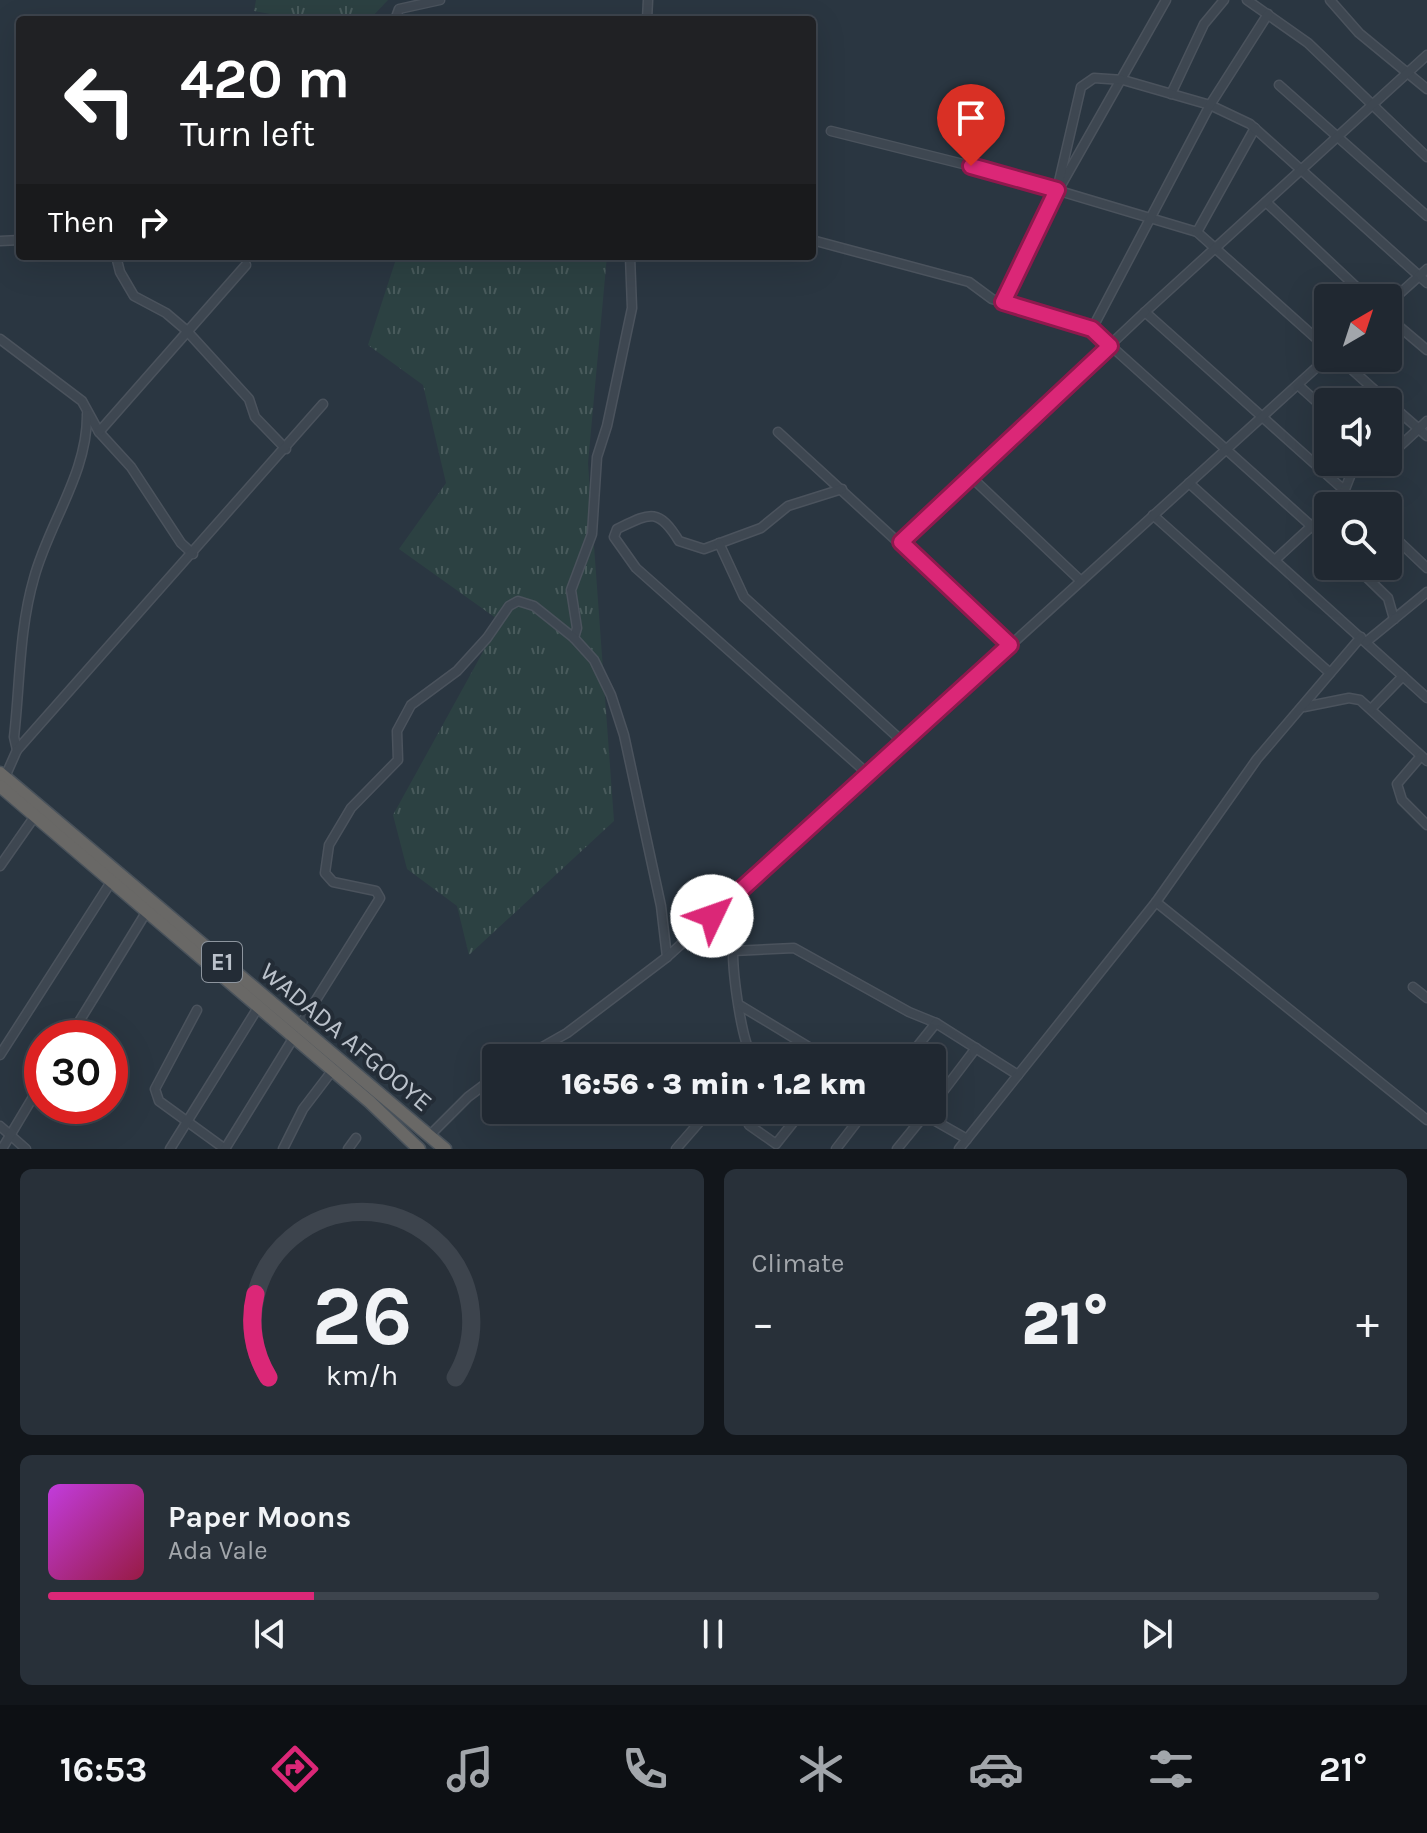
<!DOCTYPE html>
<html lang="en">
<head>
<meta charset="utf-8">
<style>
	body { margin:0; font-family:Karla,sans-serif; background:#283039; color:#f1f3f6; height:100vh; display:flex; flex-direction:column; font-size:30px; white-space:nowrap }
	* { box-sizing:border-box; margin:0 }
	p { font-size:26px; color:#a2a6ab }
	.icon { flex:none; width:44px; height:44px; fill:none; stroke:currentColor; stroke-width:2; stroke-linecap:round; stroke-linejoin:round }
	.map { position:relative; height:1149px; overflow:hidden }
	.drawer { display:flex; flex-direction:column; gap:20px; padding:20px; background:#12161b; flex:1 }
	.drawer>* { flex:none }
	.guide { position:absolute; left:16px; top:16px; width:800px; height:244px; border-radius:8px; box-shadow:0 8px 32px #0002,0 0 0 2px #3d444d; background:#202124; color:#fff; overflow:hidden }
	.needle { width:52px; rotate:39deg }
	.tools { position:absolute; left:1314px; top:284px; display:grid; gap:16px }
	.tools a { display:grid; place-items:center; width:88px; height:88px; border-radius:8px; background:#202831; box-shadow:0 8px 32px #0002,0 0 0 2px #3d444d; font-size:40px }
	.speed { position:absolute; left:24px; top:1020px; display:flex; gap:16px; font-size:40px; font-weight:700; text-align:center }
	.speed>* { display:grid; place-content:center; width:104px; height:104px; border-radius:50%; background:#202831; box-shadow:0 8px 32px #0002,0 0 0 2px #3d444d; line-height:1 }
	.speed .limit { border:12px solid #d22; background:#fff; color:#111 }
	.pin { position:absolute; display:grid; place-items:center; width:68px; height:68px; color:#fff; margin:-82px -34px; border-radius:50% 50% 50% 0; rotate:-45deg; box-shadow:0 0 8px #0007 }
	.pin .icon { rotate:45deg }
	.me { position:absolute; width:88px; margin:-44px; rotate:48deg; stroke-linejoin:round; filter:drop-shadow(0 0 6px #0008) }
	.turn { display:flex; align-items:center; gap:28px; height:168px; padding:0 32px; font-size:36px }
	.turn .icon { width:104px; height:104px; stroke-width:2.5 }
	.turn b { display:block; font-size:56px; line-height:68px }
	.then { display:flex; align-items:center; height:76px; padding:0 32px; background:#0003; gap:16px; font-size:30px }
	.big { font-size:60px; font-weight:800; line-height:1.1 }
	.drawer .widget { flex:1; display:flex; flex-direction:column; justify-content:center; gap:12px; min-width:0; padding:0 28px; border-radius:12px; background:#283039 }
	.drawer .dial { align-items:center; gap:0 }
	.dial svg { height:208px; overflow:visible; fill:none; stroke:#3d444d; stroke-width:7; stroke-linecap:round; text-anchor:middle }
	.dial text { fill:#f1f3f6; stroke:none }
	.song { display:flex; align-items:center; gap:24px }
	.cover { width:96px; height:96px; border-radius:12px; background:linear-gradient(135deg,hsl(290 70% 55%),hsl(340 70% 35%)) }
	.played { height:8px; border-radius:4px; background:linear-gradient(90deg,#db2777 20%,#3d444d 20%) }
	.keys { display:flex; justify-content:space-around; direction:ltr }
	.heat { display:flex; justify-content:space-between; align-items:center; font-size:44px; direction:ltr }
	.drawer .tiles { flex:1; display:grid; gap:20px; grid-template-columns:1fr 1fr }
	.widget:last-child { grid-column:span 2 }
	.trip { position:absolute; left:482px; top:1044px; width:464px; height:80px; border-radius:8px; background:#202831; box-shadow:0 8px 32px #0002,0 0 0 2px #3d444d; font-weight:800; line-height:80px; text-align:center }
	.dock { display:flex; height:128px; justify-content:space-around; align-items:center; background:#0d1014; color:#a2a6ab }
	.dock .icon { width:56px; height:56px }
	.dock .on { color:#db2777 }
	.dock b { font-size:36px; color:#f1f3f6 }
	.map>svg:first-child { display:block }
</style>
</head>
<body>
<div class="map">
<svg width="1427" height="1149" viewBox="0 0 1427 1149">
	<defs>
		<pattern id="grass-tufts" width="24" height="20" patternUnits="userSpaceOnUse" patternTransform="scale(2)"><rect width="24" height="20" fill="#2c4142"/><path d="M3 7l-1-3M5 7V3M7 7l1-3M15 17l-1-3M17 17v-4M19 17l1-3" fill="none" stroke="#495b5c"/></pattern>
	</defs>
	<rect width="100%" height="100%" fill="#2a3641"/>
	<g fill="url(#grass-tufts)">
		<path d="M256,0H388L369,20H303L254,11Z"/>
		<path d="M397,256H607L588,463L614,821L469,955L457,906L407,869L393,815L500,621L399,549L446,483L423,385L368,345Z"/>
	</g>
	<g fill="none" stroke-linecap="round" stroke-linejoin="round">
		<g stroke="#4b535d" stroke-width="11">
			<g id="minor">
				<path d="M1247,0L1308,43L1427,157"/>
				<path d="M1330,0L1359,33L1427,89"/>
				<path d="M395,20L399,9L440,0"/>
				<path d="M647,20L648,0"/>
				<path d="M1279,85L1427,216"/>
				<path d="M1171,94L1204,24L1224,0"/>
				<path d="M831,131L999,173L1197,232L1328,349"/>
				<path d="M1060,187L1166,0"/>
				<path d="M1266,202L1368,298"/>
				<path d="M1197,232L1255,128"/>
				<path d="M812,240L969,282L992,299L1092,329L1328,541"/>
				<path d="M0,241L20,240"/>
				<path d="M116,256L120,272L134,296L166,313L186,330L249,399L255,417L286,449"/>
				<path d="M1003,302L1057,190L1081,87L1094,78L1123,80L1210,105L1250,124L1427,283"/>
				<path d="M1388,304L1427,269"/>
				<path d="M1388,317L1427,350"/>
				<path d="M1092,329L1210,105L1268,14"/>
				<path d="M0,339L82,401L99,432L131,467L181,543L193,554"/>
				<path d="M1339,358L1388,402"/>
				<path d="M1298,385L1328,412"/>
				<path d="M1388,402L1427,436"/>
				<path d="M99,432L246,265"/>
				<path d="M778,432L1010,645"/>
				<path d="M1388,457L1427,421"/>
				<path d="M969,475L1081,581"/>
				<path d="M1189,483L1427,698"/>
				<path d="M842,489L788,506L761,528L704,549L679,541C658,507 650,513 617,529L614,537L636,568L868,774"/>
				<path d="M1344,490L1145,312L1427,55"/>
				<path d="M1343,493L1358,506"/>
				<path d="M1333,506L1342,497L1351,474L1380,462"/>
				<path d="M1153,515L1330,673"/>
				<path d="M1388,531L1427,568"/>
				<path d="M901,542L1145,312"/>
				<path d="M719,543L744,597L903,742"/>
				<path d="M1276,559L1328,511"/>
				<path d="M1355,566L1388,598L1394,619"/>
				<path d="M574,638L577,628L571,590L592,534L597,457L607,426L632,308L630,256"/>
				<path d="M1366,642L1427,592"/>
				<path d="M1304,707L1349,698L1360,700L1427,761"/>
				<path d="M1371,709L1403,676"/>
				<path d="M17,750L14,737C20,685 19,629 34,578C49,523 88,472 87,414"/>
				<path d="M1421,756L1397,784L1402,800L1427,825"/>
				<path d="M5,777L17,750L323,404"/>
				<path d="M0,866L35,816"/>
				<path d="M735,895C742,914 734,932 733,952C733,974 741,1041 753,1058"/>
				<path d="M1156,902L1427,1120"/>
				<path d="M733,951L794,948L909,1012L936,1023L1018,1075"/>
				<path d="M1413,987L1427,998"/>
				<path d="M741,1006L827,1058"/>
				<path d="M197,1010L155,1089L159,1101L225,1149"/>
				<path d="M299,1027L380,898L376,891L333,882L325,873L329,845L351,808L398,760L397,731L411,705L457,671L487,638L509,606L518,601L534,606L574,638L594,660L611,695L624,735L661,906L667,957"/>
				<path d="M69,1038L147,911"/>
				<path d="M0,1055L111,882"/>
				<path d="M523,1058L567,1033L667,957L1328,357"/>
				<path d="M908,1058L936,1023"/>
				<path d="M932,1106L976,1048"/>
				<path d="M743,1110L749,1125L776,1144L803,1110"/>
				<path d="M916,1110L967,1139"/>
				<path d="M0,1126L26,1149"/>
				<path d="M431,1134L468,1097L496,1076"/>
				<path d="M2,1149L42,1082"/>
				<path d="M170,1149L259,1006"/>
				<path d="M225,1149L294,1037"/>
				<path d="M283,1149L303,1109L332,1071"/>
				<path d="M348,1149L356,1138"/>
				<path d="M676,1149L710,1110"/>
				<path d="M836,1149L866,1110"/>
				<path d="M897,1149L928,1111"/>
				<path d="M959,1149L1156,902L1257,759L1361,637"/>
			</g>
		</g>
		<g stroke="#49525b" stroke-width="15">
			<g id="trunk">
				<path d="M0,773L445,1149"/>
				<path d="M0,786L370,1102L419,1149"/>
			</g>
		</g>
		<use href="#minor" stroke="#3e4751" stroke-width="8"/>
		<use href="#trunk" stroke="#696866" stroke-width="12"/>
	</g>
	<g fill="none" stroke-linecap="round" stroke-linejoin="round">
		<g stroke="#8e194d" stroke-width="20">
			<path id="route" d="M712,916L1010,645L901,542L1110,346L1092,329L1003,302L1057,190L971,166"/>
		</g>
		<use href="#route" stroke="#db2777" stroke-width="14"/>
	</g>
	<g text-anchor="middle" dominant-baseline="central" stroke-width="8" stroke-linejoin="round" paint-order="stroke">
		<rect fill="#232c36" stroke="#8d959e" stroke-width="2" x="202" y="942" width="40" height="40" rx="6"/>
		<g font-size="24" font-weight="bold" fill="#bbc2cb">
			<text x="222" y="962">E1</text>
		</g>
		<g font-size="26" fill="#bbc2cb" stroke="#232c36">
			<text transform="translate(346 1037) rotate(40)">WADADA AFGOOYE</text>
		</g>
	</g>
</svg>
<div class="tools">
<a><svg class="needle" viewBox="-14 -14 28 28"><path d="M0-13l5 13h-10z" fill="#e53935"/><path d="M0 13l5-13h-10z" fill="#a2a6ab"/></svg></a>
<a><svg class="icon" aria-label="sound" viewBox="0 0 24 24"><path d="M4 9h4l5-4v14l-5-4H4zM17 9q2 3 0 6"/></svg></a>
<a><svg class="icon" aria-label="search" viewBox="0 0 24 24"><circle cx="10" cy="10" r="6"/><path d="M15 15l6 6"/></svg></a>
</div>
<div class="speed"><div class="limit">30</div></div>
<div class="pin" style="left:971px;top:166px;background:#d93025"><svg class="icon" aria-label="arrive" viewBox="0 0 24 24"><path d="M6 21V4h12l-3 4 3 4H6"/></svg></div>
<svg class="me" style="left:712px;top:916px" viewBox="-20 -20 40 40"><circle r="19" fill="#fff"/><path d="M0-13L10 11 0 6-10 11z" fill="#db2777"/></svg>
<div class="trip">16:56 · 3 min · 1.2 km</div>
<div class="guide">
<div class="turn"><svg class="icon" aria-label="left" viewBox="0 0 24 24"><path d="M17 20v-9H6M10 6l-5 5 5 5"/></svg><div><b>420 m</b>Turn left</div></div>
<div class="then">Then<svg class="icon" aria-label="right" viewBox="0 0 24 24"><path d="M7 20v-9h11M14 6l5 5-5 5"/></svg></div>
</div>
</div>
<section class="drawer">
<div class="tiles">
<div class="widget dial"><svg viewBox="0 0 100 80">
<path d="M14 69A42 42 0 1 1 86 69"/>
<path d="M14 69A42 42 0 0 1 9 37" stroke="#db2777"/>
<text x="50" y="56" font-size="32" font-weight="700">26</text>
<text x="50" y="72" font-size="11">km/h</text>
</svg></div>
<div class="widget"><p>Climate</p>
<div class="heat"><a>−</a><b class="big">21°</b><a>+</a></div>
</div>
<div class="widget">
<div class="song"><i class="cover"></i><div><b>Paper Moons</b><p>Ada Vale</p></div></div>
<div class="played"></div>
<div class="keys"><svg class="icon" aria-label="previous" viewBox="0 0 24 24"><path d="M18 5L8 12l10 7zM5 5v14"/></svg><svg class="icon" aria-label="pause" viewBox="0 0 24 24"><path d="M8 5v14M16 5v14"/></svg><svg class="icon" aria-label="next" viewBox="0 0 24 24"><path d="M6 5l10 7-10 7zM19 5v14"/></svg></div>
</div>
</div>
</section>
<nav class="dock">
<b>16:53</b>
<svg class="icon on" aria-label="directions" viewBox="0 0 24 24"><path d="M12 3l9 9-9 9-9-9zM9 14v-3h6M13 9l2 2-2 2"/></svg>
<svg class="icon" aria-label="music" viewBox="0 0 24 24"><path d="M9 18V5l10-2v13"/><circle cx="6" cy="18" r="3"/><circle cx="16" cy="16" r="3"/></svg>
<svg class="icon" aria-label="phone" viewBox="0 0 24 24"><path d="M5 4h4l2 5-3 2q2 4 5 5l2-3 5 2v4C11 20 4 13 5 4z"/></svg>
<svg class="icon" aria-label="climate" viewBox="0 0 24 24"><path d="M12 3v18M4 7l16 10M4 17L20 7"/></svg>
<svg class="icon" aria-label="car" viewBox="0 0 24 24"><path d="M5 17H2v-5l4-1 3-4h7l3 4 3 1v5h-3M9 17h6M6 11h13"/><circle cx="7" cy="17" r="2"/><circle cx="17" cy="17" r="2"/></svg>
<svg class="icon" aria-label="filters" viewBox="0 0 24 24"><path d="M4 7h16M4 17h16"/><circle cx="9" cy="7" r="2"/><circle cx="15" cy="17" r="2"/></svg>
<b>21°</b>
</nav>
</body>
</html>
